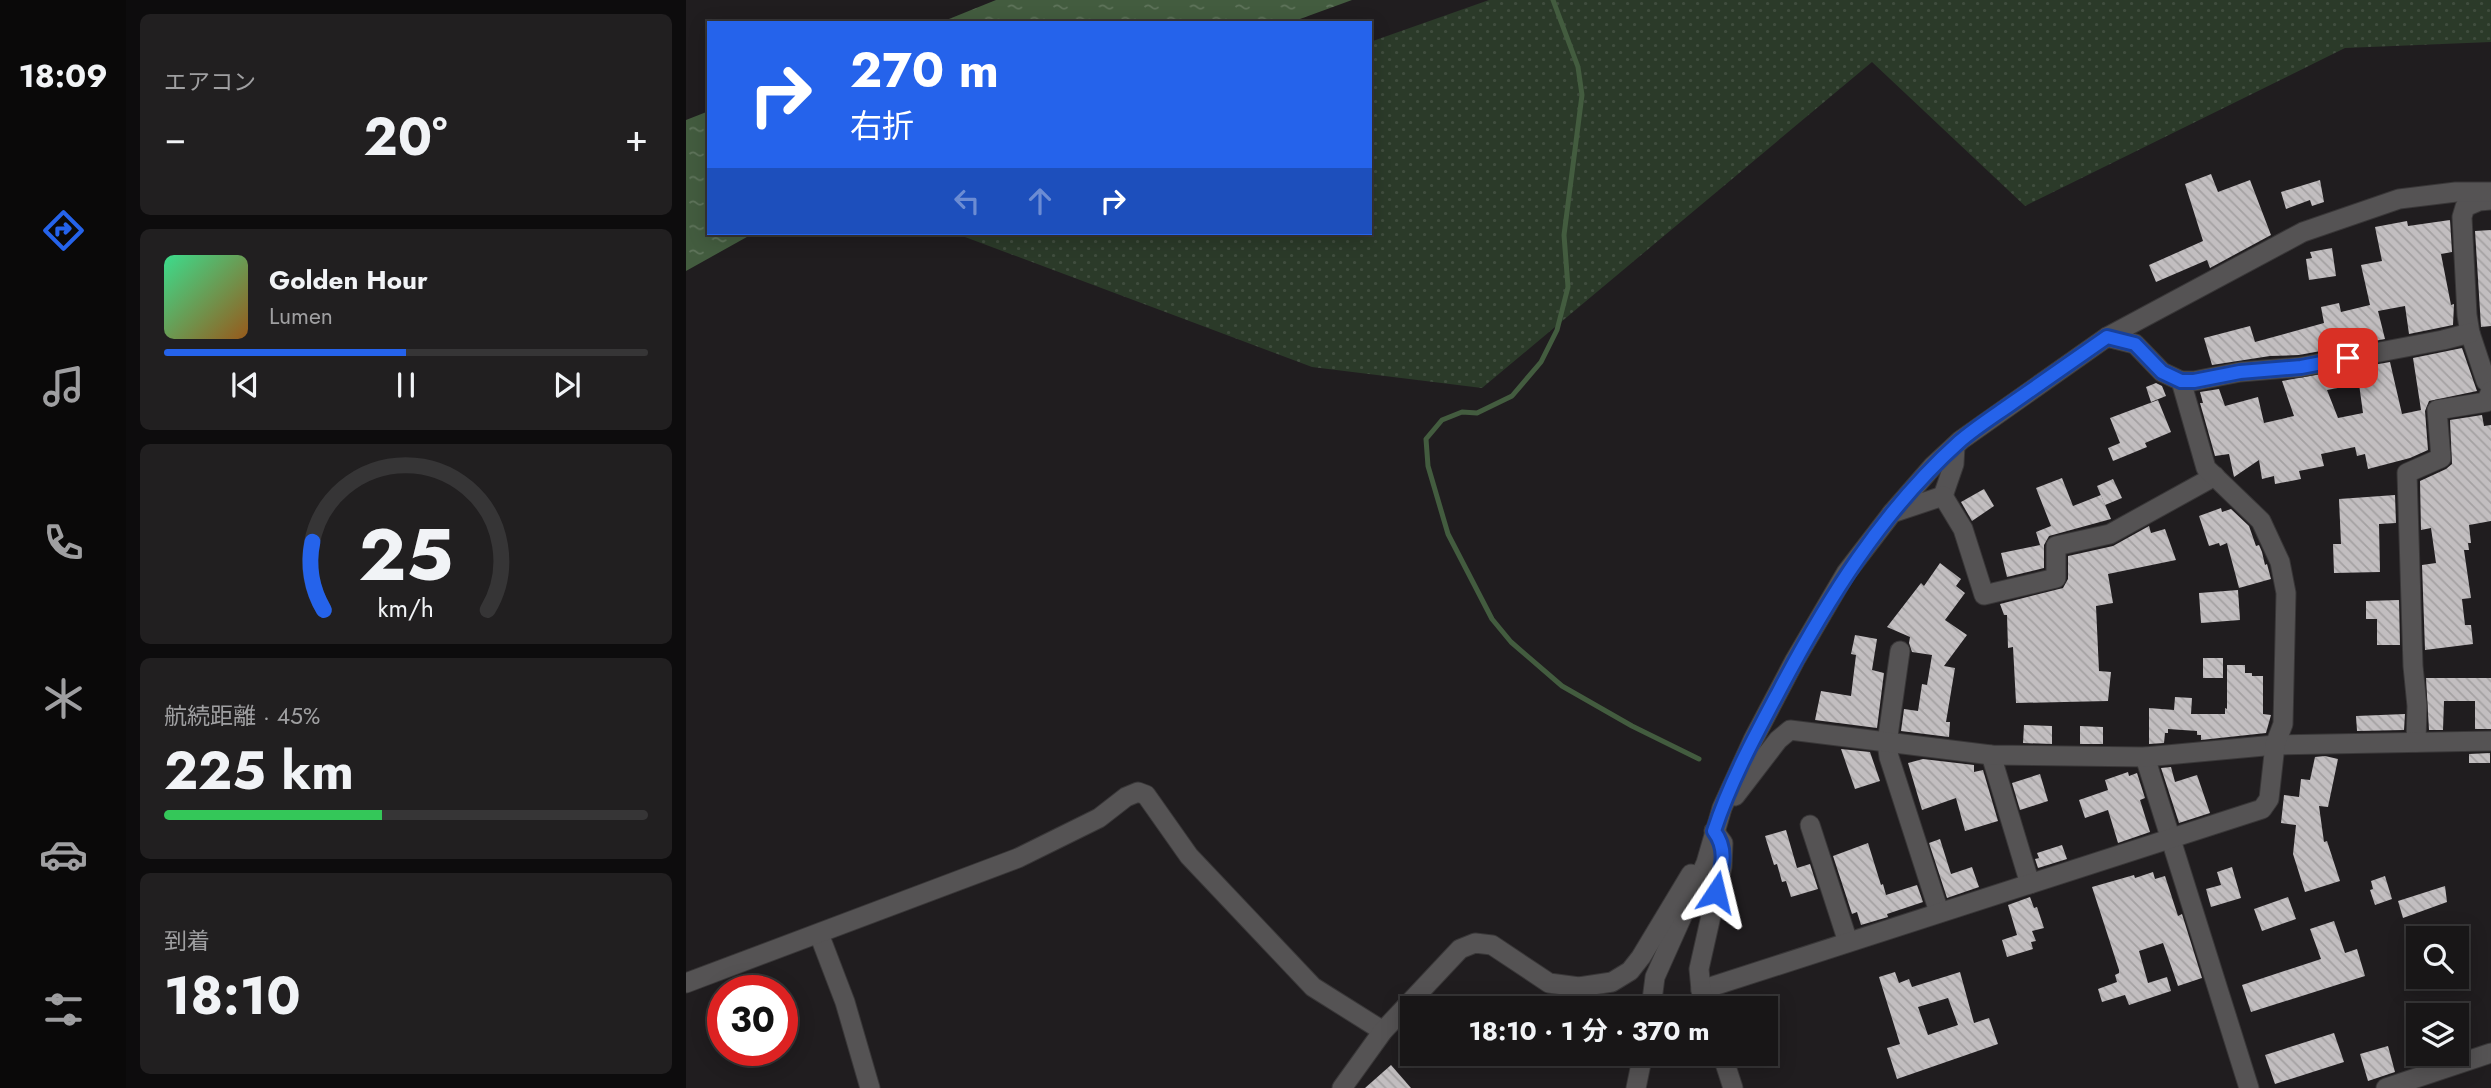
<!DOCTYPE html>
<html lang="ja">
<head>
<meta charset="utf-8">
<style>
	body { margin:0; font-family:Jost,"Noto Sans JP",sans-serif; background:#211f20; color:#f1f3f6; height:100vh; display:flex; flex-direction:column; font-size:26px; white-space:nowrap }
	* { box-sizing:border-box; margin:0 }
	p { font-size:23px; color:#9f9fa1 }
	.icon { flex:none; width:38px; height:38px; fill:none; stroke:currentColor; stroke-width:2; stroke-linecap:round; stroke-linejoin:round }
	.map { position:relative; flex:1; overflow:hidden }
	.details { display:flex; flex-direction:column; gap:14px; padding:14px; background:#0d0c0d; width:560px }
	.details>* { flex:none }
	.top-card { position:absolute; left:21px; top:21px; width:665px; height:214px; border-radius:0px; box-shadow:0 4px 18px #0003,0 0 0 2px #363536; background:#2563eb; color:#fff; overflow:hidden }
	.fabs { position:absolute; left:1720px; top:926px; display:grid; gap:14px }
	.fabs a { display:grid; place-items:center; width:63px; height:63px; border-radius:0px; background:#181617; box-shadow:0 4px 18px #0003,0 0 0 2px #363536; font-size:35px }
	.speed { position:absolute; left:21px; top:975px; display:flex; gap:14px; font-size:35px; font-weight:700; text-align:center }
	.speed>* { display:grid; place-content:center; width:91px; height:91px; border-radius:50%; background:#181617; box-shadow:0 4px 18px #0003,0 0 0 2px #363536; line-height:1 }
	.speed .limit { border:10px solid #d22; background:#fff; color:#111 }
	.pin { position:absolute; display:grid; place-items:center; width:60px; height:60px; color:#fff; margin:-30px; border-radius:14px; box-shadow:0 4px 10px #0006 }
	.me { position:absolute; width:77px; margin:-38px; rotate:10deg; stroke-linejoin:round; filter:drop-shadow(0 0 5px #0008) }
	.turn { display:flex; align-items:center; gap:24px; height:147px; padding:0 28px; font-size:32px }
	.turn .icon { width:91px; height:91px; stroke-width:2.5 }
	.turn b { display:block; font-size:49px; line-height:60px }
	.lanes { display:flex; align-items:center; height:66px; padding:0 28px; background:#0003; justify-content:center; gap:35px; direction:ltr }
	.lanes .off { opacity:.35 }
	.big { font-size:52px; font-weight:700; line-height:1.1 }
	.details .card { flex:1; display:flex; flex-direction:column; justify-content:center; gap:10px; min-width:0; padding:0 24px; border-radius:10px; background:#211f20 }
	.details .dial { align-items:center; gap:0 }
	.dial svg { height:182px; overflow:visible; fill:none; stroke:#363536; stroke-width:7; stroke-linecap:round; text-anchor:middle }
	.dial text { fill:#f1f3f6; stroke:none }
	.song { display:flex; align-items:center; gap:21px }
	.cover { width:84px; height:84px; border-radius:10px; background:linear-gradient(135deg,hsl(150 70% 55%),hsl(30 70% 35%)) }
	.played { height:7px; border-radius:4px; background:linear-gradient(90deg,#2563eb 50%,#363536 50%) }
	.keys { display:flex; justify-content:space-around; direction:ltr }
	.heat { display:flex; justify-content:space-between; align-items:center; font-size:38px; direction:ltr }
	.charge { height:10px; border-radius:5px; background:linear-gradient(90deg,#34c759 45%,#363536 0) }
	.trip { position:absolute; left:714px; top:996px; width:378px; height:70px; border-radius:0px; background:#181617; box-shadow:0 4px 18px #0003,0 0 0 2px #363536; font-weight:700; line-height:70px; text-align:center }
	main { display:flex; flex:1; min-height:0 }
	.dock { display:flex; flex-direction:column; width:126px; justify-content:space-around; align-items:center; background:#0a0909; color:#9f9fa1 }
	.dock .icon { width:49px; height:49px }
	.dock .current { color:#2563eb }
	.dock b { font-size:32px; color:#f1f3f6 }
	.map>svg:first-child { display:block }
</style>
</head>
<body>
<main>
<nav class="dock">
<b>18:09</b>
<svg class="icon current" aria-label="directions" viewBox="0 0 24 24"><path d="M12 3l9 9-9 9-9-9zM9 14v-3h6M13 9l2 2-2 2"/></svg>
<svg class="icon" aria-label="music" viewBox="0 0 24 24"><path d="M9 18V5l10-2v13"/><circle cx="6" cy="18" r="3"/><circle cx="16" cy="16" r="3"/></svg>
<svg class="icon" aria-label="phone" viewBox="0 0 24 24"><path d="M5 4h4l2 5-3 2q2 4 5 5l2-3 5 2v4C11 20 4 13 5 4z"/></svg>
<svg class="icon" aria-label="climate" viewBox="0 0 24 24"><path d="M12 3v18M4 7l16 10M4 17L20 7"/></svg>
<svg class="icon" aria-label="car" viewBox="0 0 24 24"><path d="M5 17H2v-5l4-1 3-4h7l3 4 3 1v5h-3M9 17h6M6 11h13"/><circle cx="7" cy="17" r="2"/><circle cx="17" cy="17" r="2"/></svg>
<svg class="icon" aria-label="filters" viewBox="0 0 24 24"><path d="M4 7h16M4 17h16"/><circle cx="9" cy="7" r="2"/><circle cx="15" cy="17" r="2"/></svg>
</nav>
<section class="details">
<div class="card"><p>エアコン</p>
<div class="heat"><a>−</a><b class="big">20°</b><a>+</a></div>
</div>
<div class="card">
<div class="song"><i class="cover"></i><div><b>Golden Hour</b><p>Lumen</p></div></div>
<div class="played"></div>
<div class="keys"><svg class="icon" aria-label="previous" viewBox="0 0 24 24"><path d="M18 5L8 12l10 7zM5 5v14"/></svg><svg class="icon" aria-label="pause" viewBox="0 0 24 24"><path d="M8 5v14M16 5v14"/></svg><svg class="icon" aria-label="next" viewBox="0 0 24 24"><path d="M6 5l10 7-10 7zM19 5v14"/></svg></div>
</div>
<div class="card dial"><svg viewBox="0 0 100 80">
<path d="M14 69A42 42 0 1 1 86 69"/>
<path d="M14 69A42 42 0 0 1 9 39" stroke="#2563eb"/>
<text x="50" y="56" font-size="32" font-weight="700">25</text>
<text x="50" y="72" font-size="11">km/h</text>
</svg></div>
<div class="card"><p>航続距離 · 45%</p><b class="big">225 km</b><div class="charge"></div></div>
<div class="card"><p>到着</p><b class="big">18:10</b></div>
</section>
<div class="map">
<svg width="1805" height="1088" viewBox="0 0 1805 1088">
	<defs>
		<pattern id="grass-dots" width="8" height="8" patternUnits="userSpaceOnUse" patternTransform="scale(1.75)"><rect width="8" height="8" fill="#2b3a29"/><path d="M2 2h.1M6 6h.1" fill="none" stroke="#404d3e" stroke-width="1.8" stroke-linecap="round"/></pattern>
		<pattern id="water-ripples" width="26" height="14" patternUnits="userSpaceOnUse" patternTransform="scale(1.75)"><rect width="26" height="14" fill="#435c3f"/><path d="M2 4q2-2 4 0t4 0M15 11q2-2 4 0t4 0" fill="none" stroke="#5f745b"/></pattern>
		<pattern id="building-back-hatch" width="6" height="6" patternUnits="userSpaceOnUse" patternTransform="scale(1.75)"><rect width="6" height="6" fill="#c2bec0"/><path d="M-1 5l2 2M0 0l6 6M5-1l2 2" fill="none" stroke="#a4a1a2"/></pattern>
	</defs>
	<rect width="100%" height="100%" fill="#201d1f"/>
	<path fill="url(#grass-dots)" d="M803,0H1805V42L1659,48L1339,206L1186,62L796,388L626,367L279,237L277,233H684V42Z"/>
	<g fill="url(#water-ripples)">
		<path d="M310,0H666L603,23H253Z"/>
		<path d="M23,111V233H68L0,271V120Z"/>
	</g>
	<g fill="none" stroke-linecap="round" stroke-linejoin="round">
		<path stroke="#435c3f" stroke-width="5" d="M867,0L892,67L896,95L878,235L882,287L871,330L855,362L826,396L791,413L776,412L756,420L740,439L742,466L762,534L806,619L825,642L876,686L946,726L1013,759"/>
	</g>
	<g fill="url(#building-back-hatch)" fill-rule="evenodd">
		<path d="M1525,174L1532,192L1564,180L1585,235L1524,268L1521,260L1470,282L1463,265L1517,241L1499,184Z"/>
		<path d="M1634,180L1638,202L1626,206L1624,200L1600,209L1595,192Z"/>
		<path d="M1764,220L1766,252L1755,254L1765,305L1768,304L1767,325L1723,334L1719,306L1692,311L1699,339L1613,355L1584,356L1526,365L1518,338L1564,326L1569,342L1638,323L1635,307L1653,303L1655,312L1684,305L1675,265L1696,261L1689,227L1721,221L1722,226Z"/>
		<path d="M1805,230V326L1795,327L1789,231Z"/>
		<path d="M1646,248L1650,276L1623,280L1620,259L1626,258L1624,252Z"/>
		<path d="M1776,348L1791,391L1743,401L1739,411L1742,450L1724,458L1682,469L1679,454L1671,456L1669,447L1635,454L1638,466L1613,471L1615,479L1589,484L1588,476L1576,479L1573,460L1548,477L1543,454L1529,456L1514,403H1517L1514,392L1533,389L1539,406L1572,397L1578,423L1608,416L1596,381L1704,362L1716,414L1735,410L1727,358ZM1673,384L1677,413L1652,418L1641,390Z"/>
		<path d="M1470,383L1476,386L1480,396L1465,402L1460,387Z"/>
		<path d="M1472,400L1485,432L1459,443L1461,447L1427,461L1422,448L1434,443L1424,418Z"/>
		<path d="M1796,415L1798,426L1805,425V521L1783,525L1785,543H1782L1783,550H1778L1785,598L1776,599L1779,625H1785L1787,644L1739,650L1736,565L1750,563L1745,528L1735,530L1734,481L1760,469L1766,464L1764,420Z"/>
		<path d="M1376,478L1387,506L1415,495L1425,519L1363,536L1358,545V568L1321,577L1315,553L1354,545L1350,532L1365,526L1350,488Z"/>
		<path d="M1427,479L1436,498L1419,505L1411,486Z"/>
		<path d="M1298,489L1308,506L1286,521L1275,502Z"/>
		<path d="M1709,495L1710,523L1693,524L1694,572L1648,573L1647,544H1655L1653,499Z"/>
		<path d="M1535,508L1536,512L1545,509L1563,526L1570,546L1573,545L1576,552L1579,565L1581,564L1585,579L1553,588L1541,543L1534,546L1533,543L1523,546L1513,516Z"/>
		<path d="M1463,526L1465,533L1479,529L1490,560L1422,574L1427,603L1410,606L1413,671L1425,672L1422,701L1330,703L1327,647L1322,648L1321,615H1318L1314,604L1377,588L1382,579V556L1427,546Z"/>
		<path d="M1254,563L1275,579L1270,586L1279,593L1259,620L1281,635L1258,666L1269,668L1260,722H1264L1263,737L1215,731L1218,709L1232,711L1236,684L1241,685L1246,655L1226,652L1223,643L1224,637L1201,627L1235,583L1238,586Z"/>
		<path d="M1552,590L1554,620L1515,623L1513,593Z"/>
		<path d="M1713,600L1714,645H1691V619H1680V601Z"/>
		<path d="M1169,635L1191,639L1186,670L1198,673L1191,728L1129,720L1135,691L1165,696L1170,655L1165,654Z"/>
		<rect x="1517" y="658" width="20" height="20"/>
		<path d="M1541,665H1559V673H1566V676H1577V714L1585,715L1580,733L1515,740V735H1511V731L1482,729V733H1479L1478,743L1463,744V708L1488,710L1489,697L1506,698L1505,714H1539V708L1541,709Z"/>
		<path d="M1740,678H1805V729H1789V701H1758L1757,730H1743Z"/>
		<path d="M1719,714L1718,730L1671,731L1670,716Z"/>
		<path d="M1338,725L1366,726V744L1337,743Z"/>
		<path d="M1394,726L1417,727V744H1394Z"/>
		<path d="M1155,749L1184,752L1194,781L1169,789Z"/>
		<path d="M1804,753V763H1783V754Z"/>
		<path d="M1639,756L1652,759L1642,807L1633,806L1638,842L1641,841L1654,881L1619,892L1607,854L1610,825L1595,823L1598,795L1613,797L1615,779L1624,780L1629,757Z"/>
		<path d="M1237,759L1288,765V772L1297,770L1312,821L1279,831L1270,798L1236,810L1222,763Z"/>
		<path d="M1485,767L1489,782L1511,775L1524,813L1493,823L1475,768Z"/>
		<path d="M1442,772L1443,776L1451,773L1459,798L1454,800L1464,832L1432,843L1422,810L1399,818L1393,800L1422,790L1419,780Z"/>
		<path d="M1354,774L1362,801L1334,810L1326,783Z"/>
		<path d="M1100,830L1111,868L1124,864L1132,889L1105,897L1100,881L1096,882L1091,864L1088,865L1079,836Z"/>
		<path d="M1254,839L1265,874L1286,867L1293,887L1261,898L1243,843Z"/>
		<path d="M1182,843L1195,885L1197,884L1200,895L1231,885L1237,902L1201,914L1202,917L1175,925L1171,912L1166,914L1147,856Z"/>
		<path d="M1376,845L1381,859L1352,868L1349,859L1353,858L1351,853Z"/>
		<path d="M1546,867L1555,898L1525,907L1520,889L1535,885L1531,872Z"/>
		<path d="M1467,872L1469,879L1479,876L1492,916L1496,914L1516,978L1492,986L1477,943L1453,951L1462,983L1481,977L1485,991L1443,1005L1439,995L1416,1002L1412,989L1431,982L1429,975L1433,973V970L1406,887L1448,875L1449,878Z"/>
		<path d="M1699,876L1706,899L1689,905L1684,890L1687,889L1685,881Z"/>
		<path d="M1759,886L1761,902L1717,918L1712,901Z"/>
		<path d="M1344,897L1348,908L1351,907L1358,928L1346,931L1350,941L1345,942L1347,949L1321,957L1316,940L1331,935L1322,905Z"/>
		<path d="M1602,897L1610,919L1576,931L1568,909Z"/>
		<path d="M1648,921L1659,953L1671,949L1679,976L1565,1012L1556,985L1635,959L1624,929Z"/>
		<path d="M1209,972L1213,983L1223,979L1226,987L1274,972L1288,1023L1303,1018L1312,1044L1211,1079L1201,1048L1214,1044L1193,977ZM1262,998L1272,1025L1242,1035L1232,1007Z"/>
		<path d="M1648,1033L1658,1062L1589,1084L1579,1055Z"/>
		<path d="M1702,1046L1709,1072L1682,1081L1674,1054Z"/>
		<path d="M705,1065L725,1088H679Z"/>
	</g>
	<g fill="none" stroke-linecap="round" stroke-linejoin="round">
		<g stroke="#393738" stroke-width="21">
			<g id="street">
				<path d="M1805,200L1793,201L1779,207L1776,217L1781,315L1784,333L1800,381L1805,384"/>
				<path d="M1421,337L1449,344L1476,372L1495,381H1508L1554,372L1615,367L1757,340L1784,333"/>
				<path d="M1257,496L1268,464L1269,446"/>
				<path d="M1206,513L1257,496L1277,529L1298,595L1370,578V546L1424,534L1529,476"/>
				<path d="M1214,651L1201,743L1203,757L1253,912"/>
				<path d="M1730,742L1731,706L1727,666L1721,473L1755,458L1751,410L1800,402L1805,391"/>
				<path d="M1305,755L1344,884"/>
				<path d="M1459,757L1563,1088"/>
				<path d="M1049,796L1092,740L1104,730L1305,755L1459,757L1589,745L1805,741"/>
				<path d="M1124,825L1162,942"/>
				<path d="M133,934L159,1002L184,1088"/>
				<path d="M0,983L332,858L413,818L440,797L452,792L460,795L503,856L627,987L697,1031"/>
				<path d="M1015,990L1576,809L1583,799L1589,745L1597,724L1600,593L1594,562L1575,521L1520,468L1495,381"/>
				<path d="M965,1008L969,977L1020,863L1036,808L1067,740L1109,660L1160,573L1206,513L1247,466L1275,440L1421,337L1617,232L1713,199L1770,192H1805"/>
				<path d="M1021,1008L1015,990L1013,969L1036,867L1037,843L1028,831"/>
				<path d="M1036,1054L1047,1088"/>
				<path d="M656,1088L697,1031L774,949L789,943L806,945L863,983L893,987L926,982L944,971L955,957L1005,874"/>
				<path d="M950,1088L957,1054"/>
				<path d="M1700,1088L1805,1053"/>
			</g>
		</g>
		<use href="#street" stroke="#555354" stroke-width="19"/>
	</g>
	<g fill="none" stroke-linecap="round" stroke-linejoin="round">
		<g stroke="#184099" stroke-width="18">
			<path id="route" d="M1030,892C1035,870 1043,851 1028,831C1044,782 1069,736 1093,691C1141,600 1196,511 1273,442C1289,428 1308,416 1325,404C1357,382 1389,359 1421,337L1449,344L1476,372L1495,381H1508L1554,372L1615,367L1662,358"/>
		</g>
		<use href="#route" stroke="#2563eb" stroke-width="12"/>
	</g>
</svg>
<div class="fabs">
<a><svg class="icon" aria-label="search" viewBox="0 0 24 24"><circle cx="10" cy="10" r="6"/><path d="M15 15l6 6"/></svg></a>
<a><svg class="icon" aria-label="layers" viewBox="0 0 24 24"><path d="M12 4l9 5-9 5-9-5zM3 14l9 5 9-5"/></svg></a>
</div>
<div class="speed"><div class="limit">30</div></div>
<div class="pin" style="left:1662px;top:358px;background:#d93025"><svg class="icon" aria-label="arrive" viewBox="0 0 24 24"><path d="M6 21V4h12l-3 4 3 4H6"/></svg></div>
<svg class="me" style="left:1030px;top:892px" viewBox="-20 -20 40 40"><path d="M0-17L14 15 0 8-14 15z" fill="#2563eb" stroke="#fff" stroke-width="4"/></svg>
<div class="trip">18:10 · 1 分 · 370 m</div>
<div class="top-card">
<div class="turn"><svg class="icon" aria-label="right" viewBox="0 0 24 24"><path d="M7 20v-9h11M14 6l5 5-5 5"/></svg><div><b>270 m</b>右折</div></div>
<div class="lanes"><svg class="icon off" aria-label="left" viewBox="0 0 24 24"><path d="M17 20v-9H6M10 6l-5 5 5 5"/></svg><svg class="icon off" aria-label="ahead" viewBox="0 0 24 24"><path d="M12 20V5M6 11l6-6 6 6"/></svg><svg class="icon" aria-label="right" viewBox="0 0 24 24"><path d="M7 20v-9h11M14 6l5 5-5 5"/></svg></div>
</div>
</div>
</main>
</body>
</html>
